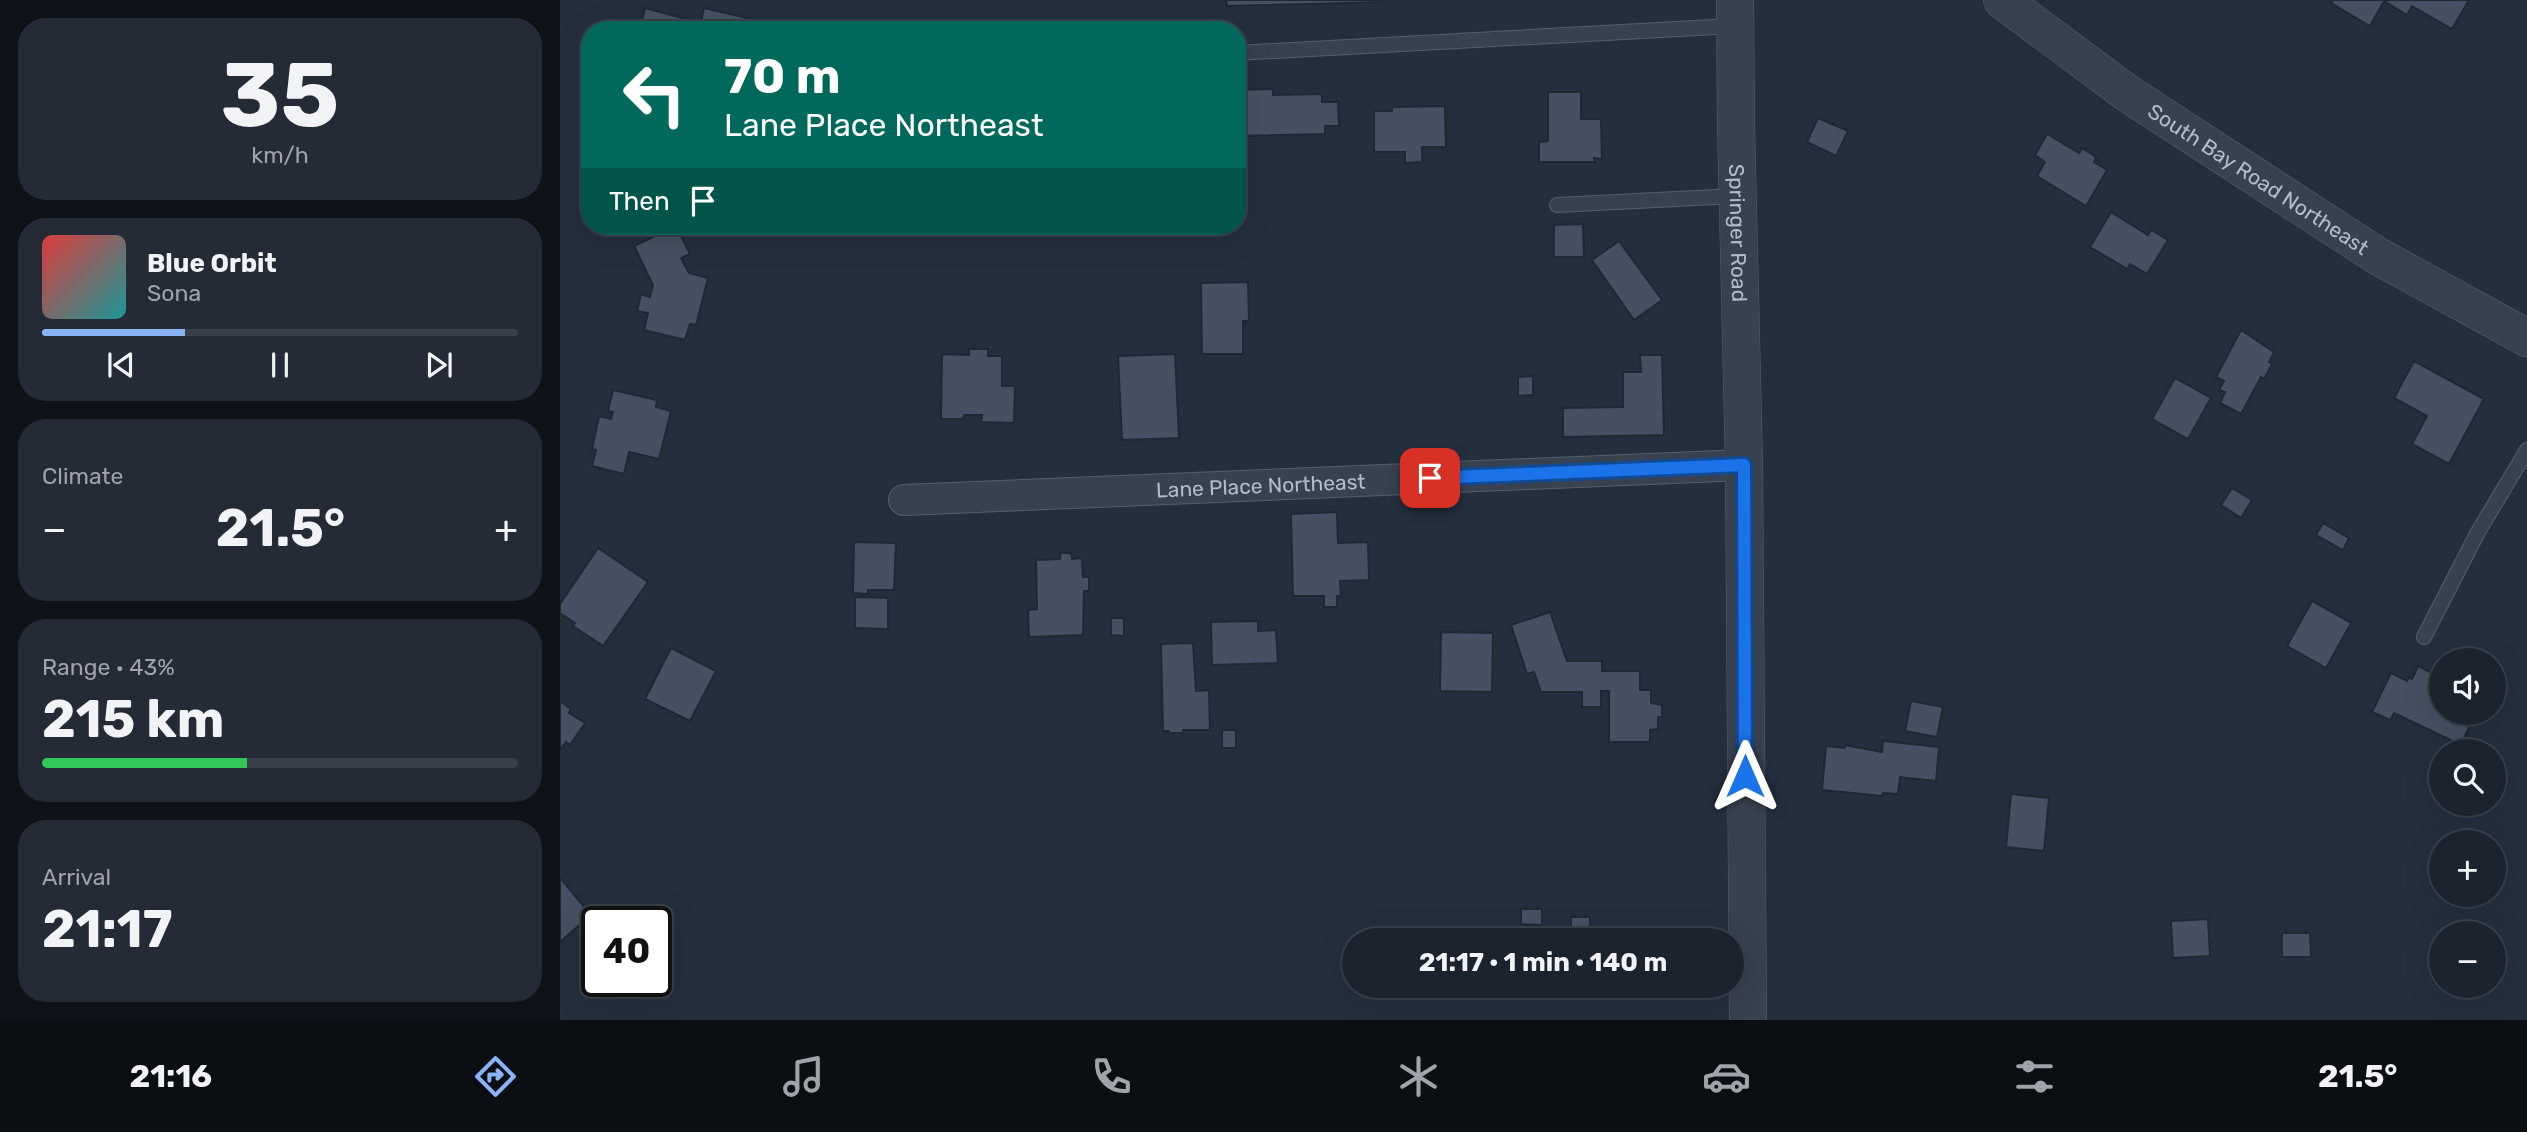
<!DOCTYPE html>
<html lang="en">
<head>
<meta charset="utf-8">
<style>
	body { margin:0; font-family:Rubik,sans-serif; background:#242b36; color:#f1f3f6; height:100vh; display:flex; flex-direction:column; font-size:26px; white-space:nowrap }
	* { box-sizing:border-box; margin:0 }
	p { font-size:23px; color:#a0a4aa }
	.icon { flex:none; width:38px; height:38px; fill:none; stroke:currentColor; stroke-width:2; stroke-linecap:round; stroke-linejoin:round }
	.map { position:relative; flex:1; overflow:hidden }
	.details { display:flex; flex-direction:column; gap:18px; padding:18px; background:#0f1319; width:560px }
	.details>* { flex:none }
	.banner { position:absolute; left:21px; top:21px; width:665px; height:214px; border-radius:28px; box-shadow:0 7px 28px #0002,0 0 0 2px #39404a; background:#00695c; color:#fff; overflow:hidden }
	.controls { position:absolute; left:1869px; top:648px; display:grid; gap:14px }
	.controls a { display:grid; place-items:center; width:77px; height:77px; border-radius:50%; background:#1b232e; box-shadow:0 7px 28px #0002,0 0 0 2px #39404a; font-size:35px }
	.speed { position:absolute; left:21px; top:906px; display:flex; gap:14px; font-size:35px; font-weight:700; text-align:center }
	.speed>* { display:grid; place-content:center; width:91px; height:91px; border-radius:50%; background:#1b232e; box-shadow:0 7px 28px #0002,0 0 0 2px #39404a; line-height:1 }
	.speed .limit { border:4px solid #111; border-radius:10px; background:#fff; color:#111 }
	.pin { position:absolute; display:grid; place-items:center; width:60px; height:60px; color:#fff; margin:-30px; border-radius:14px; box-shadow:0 4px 10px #0006 }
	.me { position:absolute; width:77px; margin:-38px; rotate:0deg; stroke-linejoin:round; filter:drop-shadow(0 0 5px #0008) }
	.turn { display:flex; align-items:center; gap:24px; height:147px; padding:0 28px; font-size:32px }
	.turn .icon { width:91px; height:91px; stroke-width:2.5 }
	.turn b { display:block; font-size:49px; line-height:60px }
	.then { display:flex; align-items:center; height:66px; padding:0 28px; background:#0003; gap:14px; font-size:26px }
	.big { font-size:52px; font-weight:700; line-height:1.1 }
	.details .tile { flex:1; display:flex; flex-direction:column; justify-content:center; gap:10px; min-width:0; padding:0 24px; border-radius:28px; background:#242b36 }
	.details .dial { align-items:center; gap:0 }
	.dial b { font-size:91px; line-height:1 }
	.song { display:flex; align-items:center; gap:21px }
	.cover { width:84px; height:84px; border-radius:10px; background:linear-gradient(135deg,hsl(0 70% 55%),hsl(180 70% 35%)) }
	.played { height:7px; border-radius:4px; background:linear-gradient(90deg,#8ab4f8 30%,#39404a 30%) }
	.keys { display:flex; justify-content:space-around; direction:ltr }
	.heat { display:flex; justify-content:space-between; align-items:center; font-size:38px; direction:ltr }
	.charge { height:10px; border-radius:5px; background:linear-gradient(90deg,#34c759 43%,#39404a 0) }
	.trip { position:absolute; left:782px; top:928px; width:402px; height:70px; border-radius:35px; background:#1b232e; box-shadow:0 7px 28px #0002,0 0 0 2px #39404a; font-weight:700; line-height:70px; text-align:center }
	.tabs { display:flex; height:112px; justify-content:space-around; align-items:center; background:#0b0e12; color:#a0a4aa }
	.tabs .icon { width:49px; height:49px }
	.tabs .on { color:#8ab4f8 }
	.tabs b { font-size:32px; color:#f1f3f6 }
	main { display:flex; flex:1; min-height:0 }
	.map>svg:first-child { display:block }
</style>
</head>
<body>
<main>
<section class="details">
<div class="tile dial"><b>35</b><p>km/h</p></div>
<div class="tile">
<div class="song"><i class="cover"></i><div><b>Blue Orbit</b><p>Sona</p></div></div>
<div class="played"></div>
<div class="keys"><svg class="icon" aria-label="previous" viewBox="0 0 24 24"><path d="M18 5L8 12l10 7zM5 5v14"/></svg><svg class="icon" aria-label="pause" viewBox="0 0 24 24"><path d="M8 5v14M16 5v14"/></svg><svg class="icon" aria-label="next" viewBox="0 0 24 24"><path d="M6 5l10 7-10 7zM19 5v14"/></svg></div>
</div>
<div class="tile"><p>Climate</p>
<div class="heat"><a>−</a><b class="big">21.5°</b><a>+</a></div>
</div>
<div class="tile"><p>Range · 43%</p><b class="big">215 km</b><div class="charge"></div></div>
<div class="tile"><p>Arrival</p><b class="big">21:17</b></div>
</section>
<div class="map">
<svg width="1967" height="1020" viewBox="0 0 1967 1020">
	<rect width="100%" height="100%" fill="#242f3e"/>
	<g fill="#455162" stroke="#1f2835" stroke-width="2">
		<path d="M666,0H823V2L667,6Z"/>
		<path d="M1773,0H1909L1892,29L1852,6L1847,15L1824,1L1810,26L1771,3Z"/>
		<path d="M85,8L137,22L135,30H80Z"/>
		<path d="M144,8L191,19L188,30H139Z"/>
		<path d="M713,89V95L762,94V102H778L779,126H765V134L677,136V90Z"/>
		<path d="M988,92H1021V119H1041L1042,159L1034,158L1035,162H979V142L988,141Z"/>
		<path d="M885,106L886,147H862V162L845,163V152H814V111H832V107Z"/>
		<path d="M1258,118L1288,131L1276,156L1247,142Z"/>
		<path d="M1487,134L1519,153L1522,148L1536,157L1534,162L1547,170L1526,206L1477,176L1485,162L1475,155Z"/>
		<path d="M1551,212L1588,235L1591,230L1608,240L1587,274L1570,264L1567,269L1530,247Z"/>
		<path d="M1023,224L1024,257H994V225Z"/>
		<path d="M116,226L130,254L121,258L129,273L148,278L136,325L130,324L125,340L84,330L88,313L77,311L81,294L90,297L93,285L74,246Z"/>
		<path d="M1059,241L1102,300L1074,320L1032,260Z"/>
		<path d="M688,282L689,321H683V354H642L641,283Z"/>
		<path d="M1681,330L1714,352L1709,362L1712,364L1704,379L1701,377L1681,414L1660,403L1665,392L1659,390L1664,381L1656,377Z"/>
		<path d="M409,349H428V356H442V386H455L454,423L421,422L422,415H404L403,419H381L382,354L409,355Z"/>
		<path d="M615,354L619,438L562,440L558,356Z"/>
		<path d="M1080,355H1102L1104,435L1003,437V408L1063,407V372H1081Z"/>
		<path d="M1854,361L1924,399L1889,464L1852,444L1867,416L1834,398Z"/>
		<path d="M973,376V395L958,396V377Z"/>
		<path d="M1615,378L1651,398L1628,439L1592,419Z"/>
		<path d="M53,390L97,400L96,407L111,411L99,459L69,452L64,474L32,466L36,450L32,449L39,416L51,419L53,412L48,411Z"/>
		<path d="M1672,488L1692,500L1681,518L1661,505Z"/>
		<path d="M777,512L778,543L808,542L809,580L780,581L781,596H777V607H764V596H733L731,514Z"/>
		<path d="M1763,523L1789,538L1783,550L1756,535Z"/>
		<path d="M294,542L336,543L334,590H308V594L293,593Z"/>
		<path d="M38,548L88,582L43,646L13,626L15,623L0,613V604Z"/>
		<path d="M500,553H511L512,559L522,558L523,577H529V591H524L523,635L469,637L468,610L477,609L476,560L500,559Z"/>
		<path d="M295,597L328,598V629L295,628Z"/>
		<path d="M1752,601L1791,623L1766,668L1727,646Z"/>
		<path d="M990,612L1007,661H1042V671H1080V690H1091V703L1102,705V717H1098V729L1090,730V742H1049V691H1041V707H1022V692H981L974,672L967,674L951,625Z"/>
		<path d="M551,618H564V636L551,635Z"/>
		<path d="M698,621V631L716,630L718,663L652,665L651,622Z"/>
		<path d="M881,632L933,633L932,692L880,691Z"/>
		<path d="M633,643L636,691L649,690L650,730H623V733H609V731H603L601,644Z"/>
		<path d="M111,648L156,671L130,721L85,699Z"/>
		<path d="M1858,666L1874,674L1868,687L1881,693V712H1916L1901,745L1834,713L1830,720L1812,712L1831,673L1847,681L1849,677L1852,679Z"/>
		<path d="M0,701L11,709L9,713L25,723L10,745L6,742L0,750Z"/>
		<path d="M1351,701L1383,707L1377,737L1345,731Z"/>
		<rect x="662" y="730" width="14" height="18"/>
		<path d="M1323,741L1379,747L1376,781L1340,777L1338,794L1323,793L1322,796L1262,790L1266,746L1285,748V745L1322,752Z"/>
		<path d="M1451,794L1489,798L1484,851L1446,847Z"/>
		<path d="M0,878L31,915L0,942Z"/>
		<path d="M961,909H982V925L961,924Z"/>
		<rect x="1011" y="917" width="19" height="14"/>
		<path d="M1648,919L1650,956L1613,958L1611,921Z"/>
		<path d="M1722,933H1750L1751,957H1722Z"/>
	</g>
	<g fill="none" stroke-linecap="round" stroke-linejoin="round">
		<g stroke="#565f6c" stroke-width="16">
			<g id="service">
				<path d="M677,53L1173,26"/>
				<path d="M997,205L1176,196"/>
				<path d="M1864,637L1918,532L1967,450"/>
			</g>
		</g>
		<g stroke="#565f6c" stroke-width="32">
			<g id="minor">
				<path id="s1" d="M344,500L1184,465"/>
			</g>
		</g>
		<g stroke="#565f6c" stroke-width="38">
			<g id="tertiary">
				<path id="s2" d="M1175,0L1176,124L1184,465L1188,1020"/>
				<path id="s3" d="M1442,0L1567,93L1816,255L1967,338"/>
			</g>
		</g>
		<use href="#service" stroke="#38414e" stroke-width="14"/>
		<use href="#minor" stroke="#38414e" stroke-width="30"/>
		<use href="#tertiary" stroke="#38414e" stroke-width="37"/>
	</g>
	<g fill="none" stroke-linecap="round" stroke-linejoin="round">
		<g stroke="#114b97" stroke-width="18">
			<path id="route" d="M870,478L1184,465L1185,776"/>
		</g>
		<use href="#route" stroke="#1a73e8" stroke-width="12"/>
	</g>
	<g text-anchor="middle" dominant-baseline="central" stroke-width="7" stroke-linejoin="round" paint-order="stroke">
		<g font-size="21" fill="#b4bcc9" stroke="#1d2633">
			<text stroke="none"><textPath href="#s3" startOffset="313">South Bay Road Northeast</textPath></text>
			<text stroke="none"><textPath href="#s2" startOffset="233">Springer Road</textPath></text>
			<text stroke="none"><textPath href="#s1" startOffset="357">Lane Place Northeast</textPath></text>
		</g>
	</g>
</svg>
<div class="controls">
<a><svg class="icon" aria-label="sound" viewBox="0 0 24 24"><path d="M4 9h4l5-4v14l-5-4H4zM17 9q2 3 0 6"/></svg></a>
<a><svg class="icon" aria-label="search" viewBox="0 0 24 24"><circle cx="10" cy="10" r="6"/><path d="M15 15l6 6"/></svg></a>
<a>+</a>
<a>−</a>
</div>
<div class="speed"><div class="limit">40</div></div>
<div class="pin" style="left:870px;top:478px;background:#d93025"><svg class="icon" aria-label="arrive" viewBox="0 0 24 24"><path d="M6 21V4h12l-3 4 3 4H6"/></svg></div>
<svg class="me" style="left:1185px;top:776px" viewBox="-20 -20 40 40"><path d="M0-17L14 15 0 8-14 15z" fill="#1a73e8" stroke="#fff" stroke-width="4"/></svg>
<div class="trip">21:17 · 1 min · 140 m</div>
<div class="banner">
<div class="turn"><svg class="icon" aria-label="left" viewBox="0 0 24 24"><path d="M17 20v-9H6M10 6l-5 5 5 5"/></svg><div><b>70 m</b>Lane Place Northeast</div></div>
<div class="then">Then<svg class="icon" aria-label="arrive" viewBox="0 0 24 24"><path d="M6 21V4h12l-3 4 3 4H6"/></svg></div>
</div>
</div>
</main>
<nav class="tabs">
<b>21:16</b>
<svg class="icon on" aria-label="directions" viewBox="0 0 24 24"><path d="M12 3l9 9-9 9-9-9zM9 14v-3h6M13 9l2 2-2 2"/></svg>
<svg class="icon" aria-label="music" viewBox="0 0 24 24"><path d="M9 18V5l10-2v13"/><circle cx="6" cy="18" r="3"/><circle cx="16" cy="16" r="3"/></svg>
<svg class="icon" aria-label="phone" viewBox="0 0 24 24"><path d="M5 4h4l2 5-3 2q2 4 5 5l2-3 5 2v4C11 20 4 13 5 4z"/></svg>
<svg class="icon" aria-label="climate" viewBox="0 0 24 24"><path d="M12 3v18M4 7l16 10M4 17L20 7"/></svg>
<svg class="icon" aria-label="car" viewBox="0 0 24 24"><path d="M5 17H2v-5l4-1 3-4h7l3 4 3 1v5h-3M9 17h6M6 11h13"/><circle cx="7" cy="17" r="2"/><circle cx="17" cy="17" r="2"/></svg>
<svg class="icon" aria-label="filters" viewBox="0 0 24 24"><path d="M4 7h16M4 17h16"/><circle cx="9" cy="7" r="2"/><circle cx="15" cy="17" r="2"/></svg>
<b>21.5°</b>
</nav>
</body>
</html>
